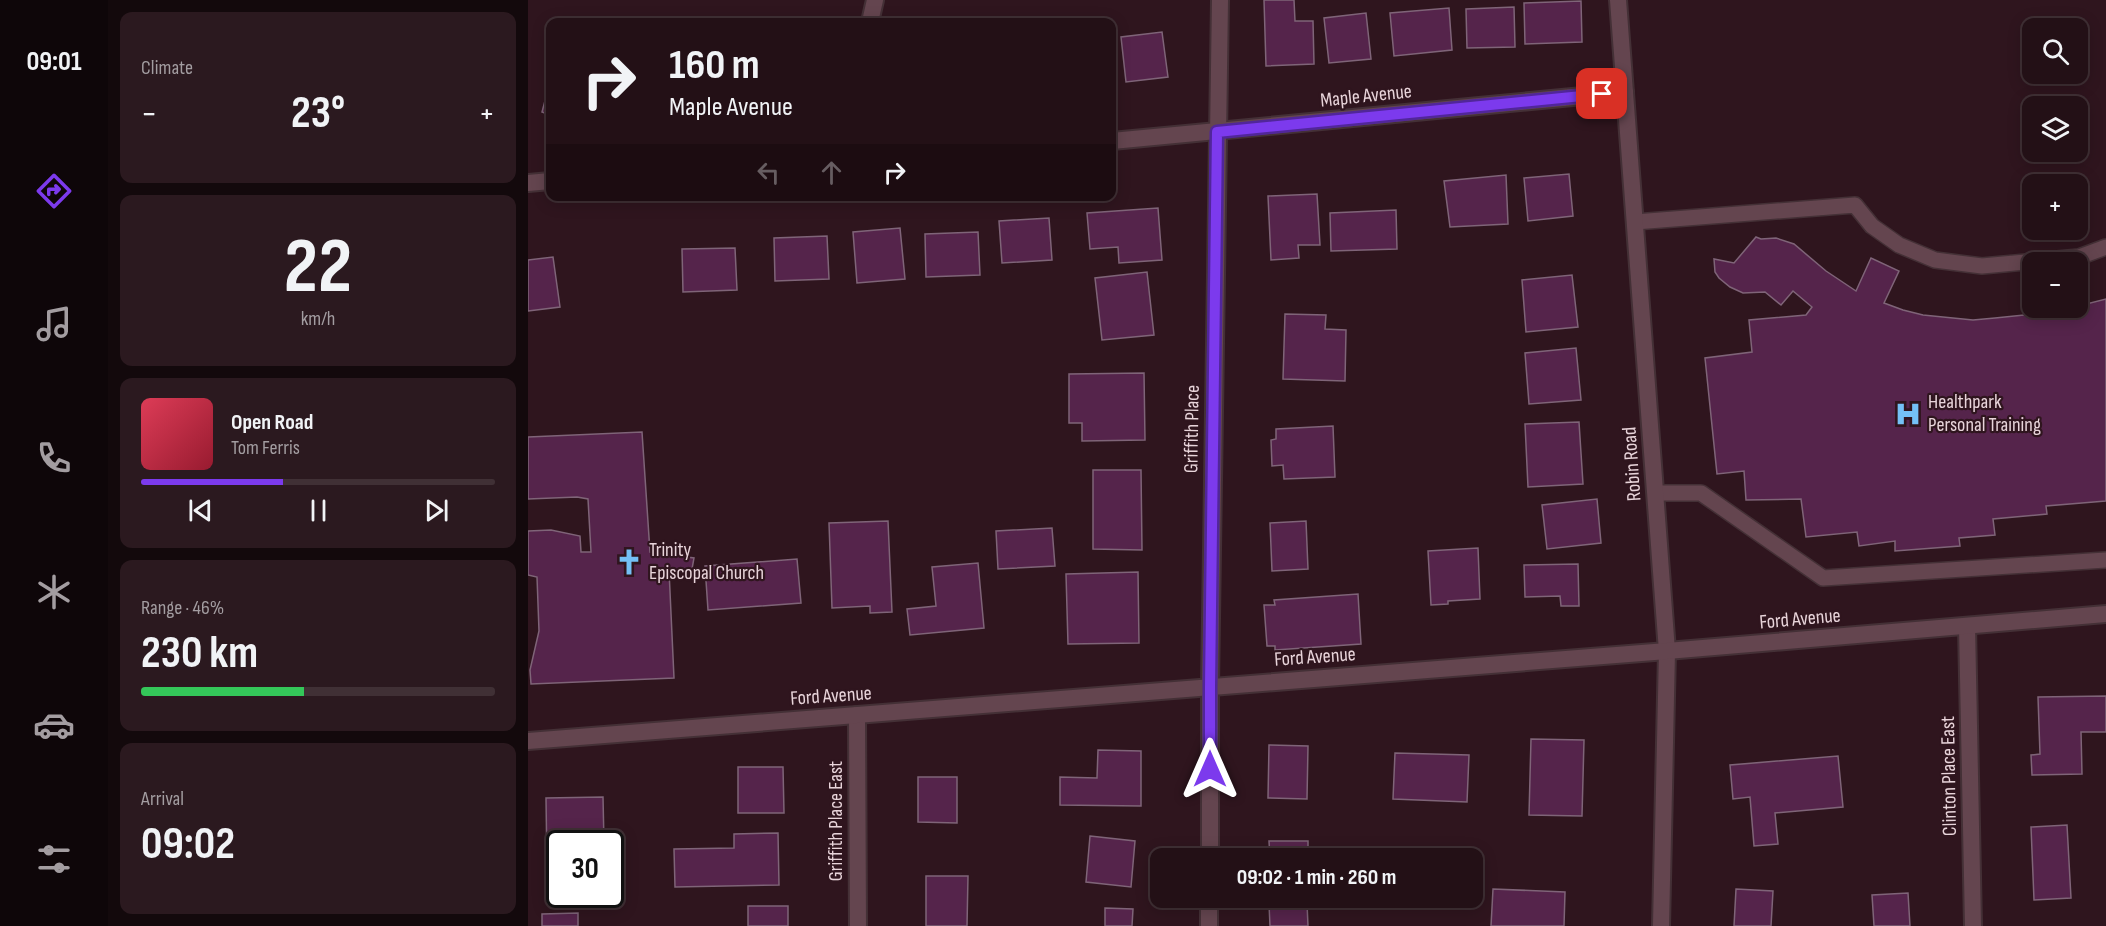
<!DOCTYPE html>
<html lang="en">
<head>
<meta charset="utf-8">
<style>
	body { margin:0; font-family:"Sofia Sans Condensed",sans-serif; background:#2b191f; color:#f1f3f6; height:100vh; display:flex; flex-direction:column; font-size:22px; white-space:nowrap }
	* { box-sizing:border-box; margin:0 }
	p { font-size:20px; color:#a39da1 }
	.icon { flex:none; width:33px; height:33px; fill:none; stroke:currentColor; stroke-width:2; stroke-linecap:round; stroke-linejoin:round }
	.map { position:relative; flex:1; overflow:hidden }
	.details { display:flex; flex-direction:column; gap:12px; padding:12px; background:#13090c; width:420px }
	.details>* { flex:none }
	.banner { position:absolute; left:18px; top:18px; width:570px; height:183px; border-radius:12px; box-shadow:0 3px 15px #0003,0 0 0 2px #403035; background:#231016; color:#f1f3f6; overflow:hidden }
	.controls { position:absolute; left:1494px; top:18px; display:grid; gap:12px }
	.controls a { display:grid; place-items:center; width:66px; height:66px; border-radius:12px; background:#231016; box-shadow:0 3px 15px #0003,0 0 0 2px #403035; font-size:30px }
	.speed { position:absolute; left:18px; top:830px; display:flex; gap:12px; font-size:30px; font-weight:700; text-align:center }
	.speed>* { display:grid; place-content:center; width:78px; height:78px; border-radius:50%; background:#231016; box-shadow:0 3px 15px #0003,0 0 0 2px #403035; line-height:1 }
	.speed .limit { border:3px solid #111; border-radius:9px; background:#fff; color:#111 }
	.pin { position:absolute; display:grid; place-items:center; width:51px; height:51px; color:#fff; margin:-26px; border-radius:12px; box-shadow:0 3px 9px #0006 }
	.me { position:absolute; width:66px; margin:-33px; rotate:0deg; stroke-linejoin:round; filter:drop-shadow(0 0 4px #0008) }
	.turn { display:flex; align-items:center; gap:21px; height:126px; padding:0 24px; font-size:27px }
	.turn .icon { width:78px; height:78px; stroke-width:2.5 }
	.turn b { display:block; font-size:42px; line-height:51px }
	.lanes { display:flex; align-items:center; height:57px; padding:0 24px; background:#0003; justify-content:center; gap:30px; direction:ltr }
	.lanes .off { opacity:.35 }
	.big { font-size:45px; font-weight:700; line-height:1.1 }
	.details .card { flex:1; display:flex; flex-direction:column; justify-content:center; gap:9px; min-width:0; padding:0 21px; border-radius:12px; background:#2b191f }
	.details .dial { align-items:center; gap:0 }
	.dial b { font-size:78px; line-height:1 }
	.song { display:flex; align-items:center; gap:18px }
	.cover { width:72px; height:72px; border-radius:9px; background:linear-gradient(135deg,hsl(350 70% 55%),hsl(350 70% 35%)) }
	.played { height:6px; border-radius:3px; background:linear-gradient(90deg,#7c3aed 40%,#403035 40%) }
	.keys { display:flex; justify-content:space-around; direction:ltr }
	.heat { display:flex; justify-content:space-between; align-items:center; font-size:33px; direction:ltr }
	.charge { height:9px; border-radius:4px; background:linear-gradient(90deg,#34c759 46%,#403035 0) }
	.trip { position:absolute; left:622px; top:848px; width:333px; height:60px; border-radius:12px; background:#231016; box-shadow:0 3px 15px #0003,0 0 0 2px #403035; font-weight:700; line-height:60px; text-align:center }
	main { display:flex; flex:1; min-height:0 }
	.dock { display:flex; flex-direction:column; width:108px; justify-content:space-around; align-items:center; background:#0e0609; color:#a39da1 }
	.dock .icon { width:42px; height:42px }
	.dock .active { color:#7c3aed }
	.dock b { font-size:27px; color:#f1f3f6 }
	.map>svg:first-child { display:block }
</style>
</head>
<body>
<main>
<nav class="dock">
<b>09:01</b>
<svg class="icon active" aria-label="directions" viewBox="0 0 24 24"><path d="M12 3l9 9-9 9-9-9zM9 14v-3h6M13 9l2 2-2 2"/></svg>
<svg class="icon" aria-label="music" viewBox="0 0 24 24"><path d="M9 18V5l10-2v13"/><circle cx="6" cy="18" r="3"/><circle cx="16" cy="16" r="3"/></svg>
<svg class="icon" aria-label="phone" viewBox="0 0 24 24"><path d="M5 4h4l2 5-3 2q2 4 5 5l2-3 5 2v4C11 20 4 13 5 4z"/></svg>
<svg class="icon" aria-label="climate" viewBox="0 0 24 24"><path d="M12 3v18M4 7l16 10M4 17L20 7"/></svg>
<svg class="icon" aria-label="car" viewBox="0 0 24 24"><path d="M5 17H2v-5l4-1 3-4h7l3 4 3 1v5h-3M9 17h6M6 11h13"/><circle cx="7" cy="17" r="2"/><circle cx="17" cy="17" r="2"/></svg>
<svg class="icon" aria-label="filters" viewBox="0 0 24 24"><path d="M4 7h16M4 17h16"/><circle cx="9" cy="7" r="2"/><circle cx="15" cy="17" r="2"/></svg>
</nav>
<section class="details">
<div class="card"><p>Climate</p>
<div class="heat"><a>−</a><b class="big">23°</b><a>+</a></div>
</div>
<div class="card dial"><b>22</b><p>km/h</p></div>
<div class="card">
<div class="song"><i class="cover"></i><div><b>Open Road</b><p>Tom Ferris</p></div></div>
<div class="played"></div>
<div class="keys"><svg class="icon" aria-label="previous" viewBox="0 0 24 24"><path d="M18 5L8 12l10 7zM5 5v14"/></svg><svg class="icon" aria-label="pause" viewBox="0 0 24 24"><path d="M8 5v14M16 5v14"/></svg><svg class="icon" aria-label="next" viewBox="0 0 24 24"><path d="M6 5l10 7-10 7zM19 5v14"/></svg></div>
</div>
<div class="card"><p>Range · 46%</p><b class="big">230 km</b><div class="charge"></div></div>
<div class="card"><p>Arrival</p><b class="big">09:02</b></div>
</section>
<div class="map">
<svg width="1578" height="926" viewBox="0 0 1578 926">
	<rect width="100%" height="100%" fill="#2f151e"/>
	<g fill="#55244b" stroke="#7f6478" stroke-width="1.5">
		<path d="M736,0H766L767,21H785L786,64L738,66Z"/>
		<path d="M1053,1L1054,42L997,44L996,3Z"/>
		<path d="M986,7L987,47L939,48L938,9Z"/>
		<path d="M921,8L924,50L866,56L862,13Z"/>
		<path d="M838,13L843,59L801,63L796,18Z"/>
		<path d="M634,32L640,77L598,82L593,37Z"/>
		<path d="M22,82V115L14,112Z"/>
		<path d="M1041,174L1045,216L1000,221L996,178Z"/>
		<path d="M978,175L980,224L922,227L916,181Z"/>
		<path d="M789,194L792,245H770L771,258L743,260L740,196Z"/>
		<path d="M630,208L634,260L591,263L590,247L562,249L559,213Z"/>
		<path d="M868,210L869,249L803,251L802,213Z"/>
		<path d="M521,218L524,260L474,263L471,221Z"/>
		<path d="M372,228L377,279L329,283L325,232Z"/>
		<path d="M450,232L452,275L398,277L397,234Z"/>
		<path d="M299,236L301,279L247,281L246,238Z"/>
		<path d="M1228,237L1233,239L1248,238L1266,244L1298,271L1328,291L1343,258L1371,271L1356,303L1375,310L1395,315L1445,320L1467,318L1527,312L1578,299V501L1518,506L1519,514L1465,519L1467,535L1431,538L1432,546L1367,551V541L1331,546L1329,532L1278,537L1273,499L1218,500L1216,471L1189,474L1177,358L1224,352L1221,320L1278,315L1284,307L1265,291L1253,305L1237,292L1215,293L1202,287L1191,278L1187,272L1186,259L1206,263Z"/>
		<path d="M207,248L209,290L155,292L154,249Z"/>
		<path d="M25,257L32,307L0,311V260Z"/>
		<path d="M619,272L626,335L574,340L567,278Z"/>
		<path d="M1044,275L1050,327L998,332L994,280Z"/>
		<path d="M757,314L798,315L797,329L818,330L817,381L755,379Z"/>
		<path d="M1048,348L1053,400L1001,404L997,353Z"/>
		<path d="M616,373L617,440L554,441V423H541V374Z"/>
		<path d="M1051,422L1055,484L1000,487L997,424Z"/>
		<path d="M805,426L807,477L756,479L755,465L744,466L743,440L748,439V429Z"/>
		<path d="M114,432L122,552L166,558L164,569L141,570L146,678L3,684L2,670L11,631L9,577L0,575V531L23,530L52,536L53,552H63L60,499L49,497L0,499V437Z"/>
		<path d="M565,470H613L614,550L565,549Z"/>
		<path d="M1069,499L1073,543L1019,549L1014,505Z"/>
		<path d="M360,521L364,612L342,613V606L304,608L301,523Z"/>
		<path d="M778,521L780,569L744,571L742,523Z"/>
		<path d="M524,528L527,566L470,569L468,531Z"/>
		<path d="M950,548L952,599L920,601V604L903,605L900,551Z"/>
		<path d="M269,559L273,603L180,610L177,566Z"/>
		<path d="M450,563L456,628L382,635L379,609L408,606L404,567Z"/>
		<path d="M1050,564L1051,606H1033L1032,596L997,597L996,565Z"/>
		<path d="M610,572L611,643L540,644L538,574Z"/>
		<path d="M830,594L833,644L747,650V646H739L736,605H747L746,600Z"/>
		<path d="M1578,696V732H1553L1554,774L1504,775L1503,755L1512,754L1510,697Z"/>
		<path d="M1003,739L1056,740L1054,816L1001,815Z"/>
		<path d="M741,745L780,746L779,799L740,798Z"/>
		<path d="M570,750L613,751V806L532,805V777L569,778Z"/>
		<path d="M867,753L941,755L939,802L865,799Z"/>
		<path d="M1310,756L1315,807L1247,813L1250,844L1226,846L1222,797L1205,799L1202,765Z"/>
		<path d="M210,767H255L256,813H210Z"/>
		<path d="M390,777H429V823L390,822Z"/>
		<path d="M75,797L76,843H32V868H19L18,798Z"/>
		<path d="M1539,825L1543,898L1506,900L1503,827Z"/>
		<path d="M250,833L251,885L147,887L146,849L206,848V834Z"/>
		<path d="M562,836L607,841L603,887L558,882Z"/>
		<path d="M741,841H780V858H742Z"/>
		<path d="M398,876H440L439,926H398Z"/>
		<path d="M965,889L1037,892L1036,926H963Z"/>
		<path d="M1208,889L1245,891L1243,926H1206Z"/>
		<path d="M1380,893L1382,926H1346L1344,895Z"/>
		<path d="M779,903L780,926H742L741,904Z"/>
		<rect x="220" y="906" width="40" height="20"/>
		<path d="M577,908L605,909L604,926H577Z"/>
		<path d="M50,913V926H14V914Z"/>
	</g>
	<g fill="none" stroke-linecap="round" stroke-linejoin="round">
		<g stroke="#443036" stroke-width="18">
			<g id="service">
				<path d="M1107,222L1327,205L1344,226L1371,245L1407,260L1454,266L1551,257L1578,247"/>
				<path d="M1128,493H1173L1295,578L1578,560"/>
			</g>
		</g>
		<g stroke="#443036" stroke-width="20">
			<g id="minor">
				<path d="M1090,0L1139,651L1133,926"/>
				<path d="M342,22L347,0"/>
				<path d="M584,141L1097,92"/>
				<path d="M0,183L22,181"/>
				<path d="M1439,626L1445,926"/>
				<path d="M329,715L330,926"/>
				<path d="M682,858V687L692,0"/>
				<path d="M681,926V897"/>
			</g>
		</g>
		<g stroke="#443036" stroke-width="20">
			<path id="tertiary" d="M0,741L1139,651L1578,614"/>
		</g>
		<use href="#service" stroke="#64454f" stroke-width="15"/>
		<use href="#minor" stroke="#64454f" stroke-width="16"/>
		<use href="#tertiary" stroke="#64454f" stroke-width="16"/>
	</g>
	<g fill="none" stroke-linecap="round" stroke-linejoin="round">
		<g stroke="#51269a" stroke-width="15">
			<path id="route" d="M682,769V687L689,132L1074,94"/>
		</g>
		<use href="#route" stroke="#7c3aed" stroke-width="10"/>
	</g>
	<defs>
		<g id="hospital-bare" transform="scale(2.07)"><path d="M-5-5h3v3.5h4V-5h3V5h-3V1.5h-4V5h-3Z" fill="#74c0f6" stroke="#2f151e" stroke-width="2.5" paint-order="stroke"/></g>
		<g id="church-bare" transform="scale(2.07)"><path d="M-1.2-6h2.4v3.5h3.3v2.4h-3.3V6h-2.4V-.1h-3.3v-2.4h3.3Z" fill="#74c0f6" stroke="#2f151e" stroke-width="2.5" paint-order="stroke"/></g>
	</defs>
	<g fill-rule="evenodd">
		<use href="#hospital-bare" x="1380" y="414"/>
		<use href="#church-bare" x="101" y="562"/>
	</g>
	<g text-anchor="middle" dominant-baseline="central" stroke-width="4.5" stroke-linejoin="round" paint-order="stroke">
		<g font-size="20" fill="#e8d4da" stroke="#2f151e">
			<text transform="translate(838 96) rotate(-6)">Maple Avenue</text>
			<text transform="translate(664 429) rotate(-89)">Griffith Place</text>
			<text transform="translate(1104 464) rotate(-94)">Robin Road</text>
			<text transform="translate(1272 619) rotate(-5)">Ford Avenue</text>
			<text transform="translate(787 657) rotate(-4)">Ford Avenue</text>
			<text transform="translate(303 696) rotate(-4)">Ford Avenue</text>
			<text transform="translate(1421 776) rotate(-91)">Clinton Place East</text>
			<text transform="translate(308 821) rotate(-90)">Griffith Place East</text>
		</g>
		<g font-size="20" fill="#e8d4da" stroke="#2f151e" text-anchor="start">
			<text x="1400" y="402">Healthpark<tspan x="1400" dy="23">Personal Training</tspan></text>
			<text x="121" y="550">Trinity<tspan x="121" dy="23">Episcopal Church</tspan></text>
		</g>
	</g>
</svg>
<div class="controls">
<a><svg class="icon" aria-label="search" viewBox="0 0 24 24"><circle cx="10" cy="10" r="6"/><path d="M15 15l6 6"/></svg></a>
<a><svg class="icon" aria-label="layers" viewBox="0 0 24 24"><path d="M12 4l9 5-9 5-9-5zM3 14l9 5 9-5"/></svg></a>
<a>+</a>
<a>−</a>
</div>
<div class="speed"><div class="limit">30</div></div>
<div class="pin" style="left:1074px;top:94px;background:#d93025"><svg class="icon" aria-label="arrive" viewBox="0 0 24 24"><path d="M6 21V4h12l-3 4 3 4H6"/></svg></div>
<svg class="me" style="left:682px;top:769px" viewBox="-20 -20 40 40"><path d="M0-17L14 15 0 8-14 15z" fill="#7c3aed" stroke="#fff" stroke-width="4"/></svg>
<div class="trip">09:02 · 1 min · 260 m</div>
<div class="banner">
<div class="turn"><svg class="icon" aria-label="right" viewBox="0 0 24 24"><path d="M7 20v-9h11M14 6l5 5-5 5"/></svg><div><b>160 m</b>Maple Avenue</div></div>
<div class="lanes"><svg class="icon off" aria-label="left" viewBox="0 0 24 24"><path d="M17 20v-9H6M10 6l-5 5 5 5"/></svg><svg class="icon off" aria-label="ahead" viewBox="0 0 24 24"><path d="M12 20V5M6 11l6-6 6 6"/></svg><svg class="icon" aria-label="right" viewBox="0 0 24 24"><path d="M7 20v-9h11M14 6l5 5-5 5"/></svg></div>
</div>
</div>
</main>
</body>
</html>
